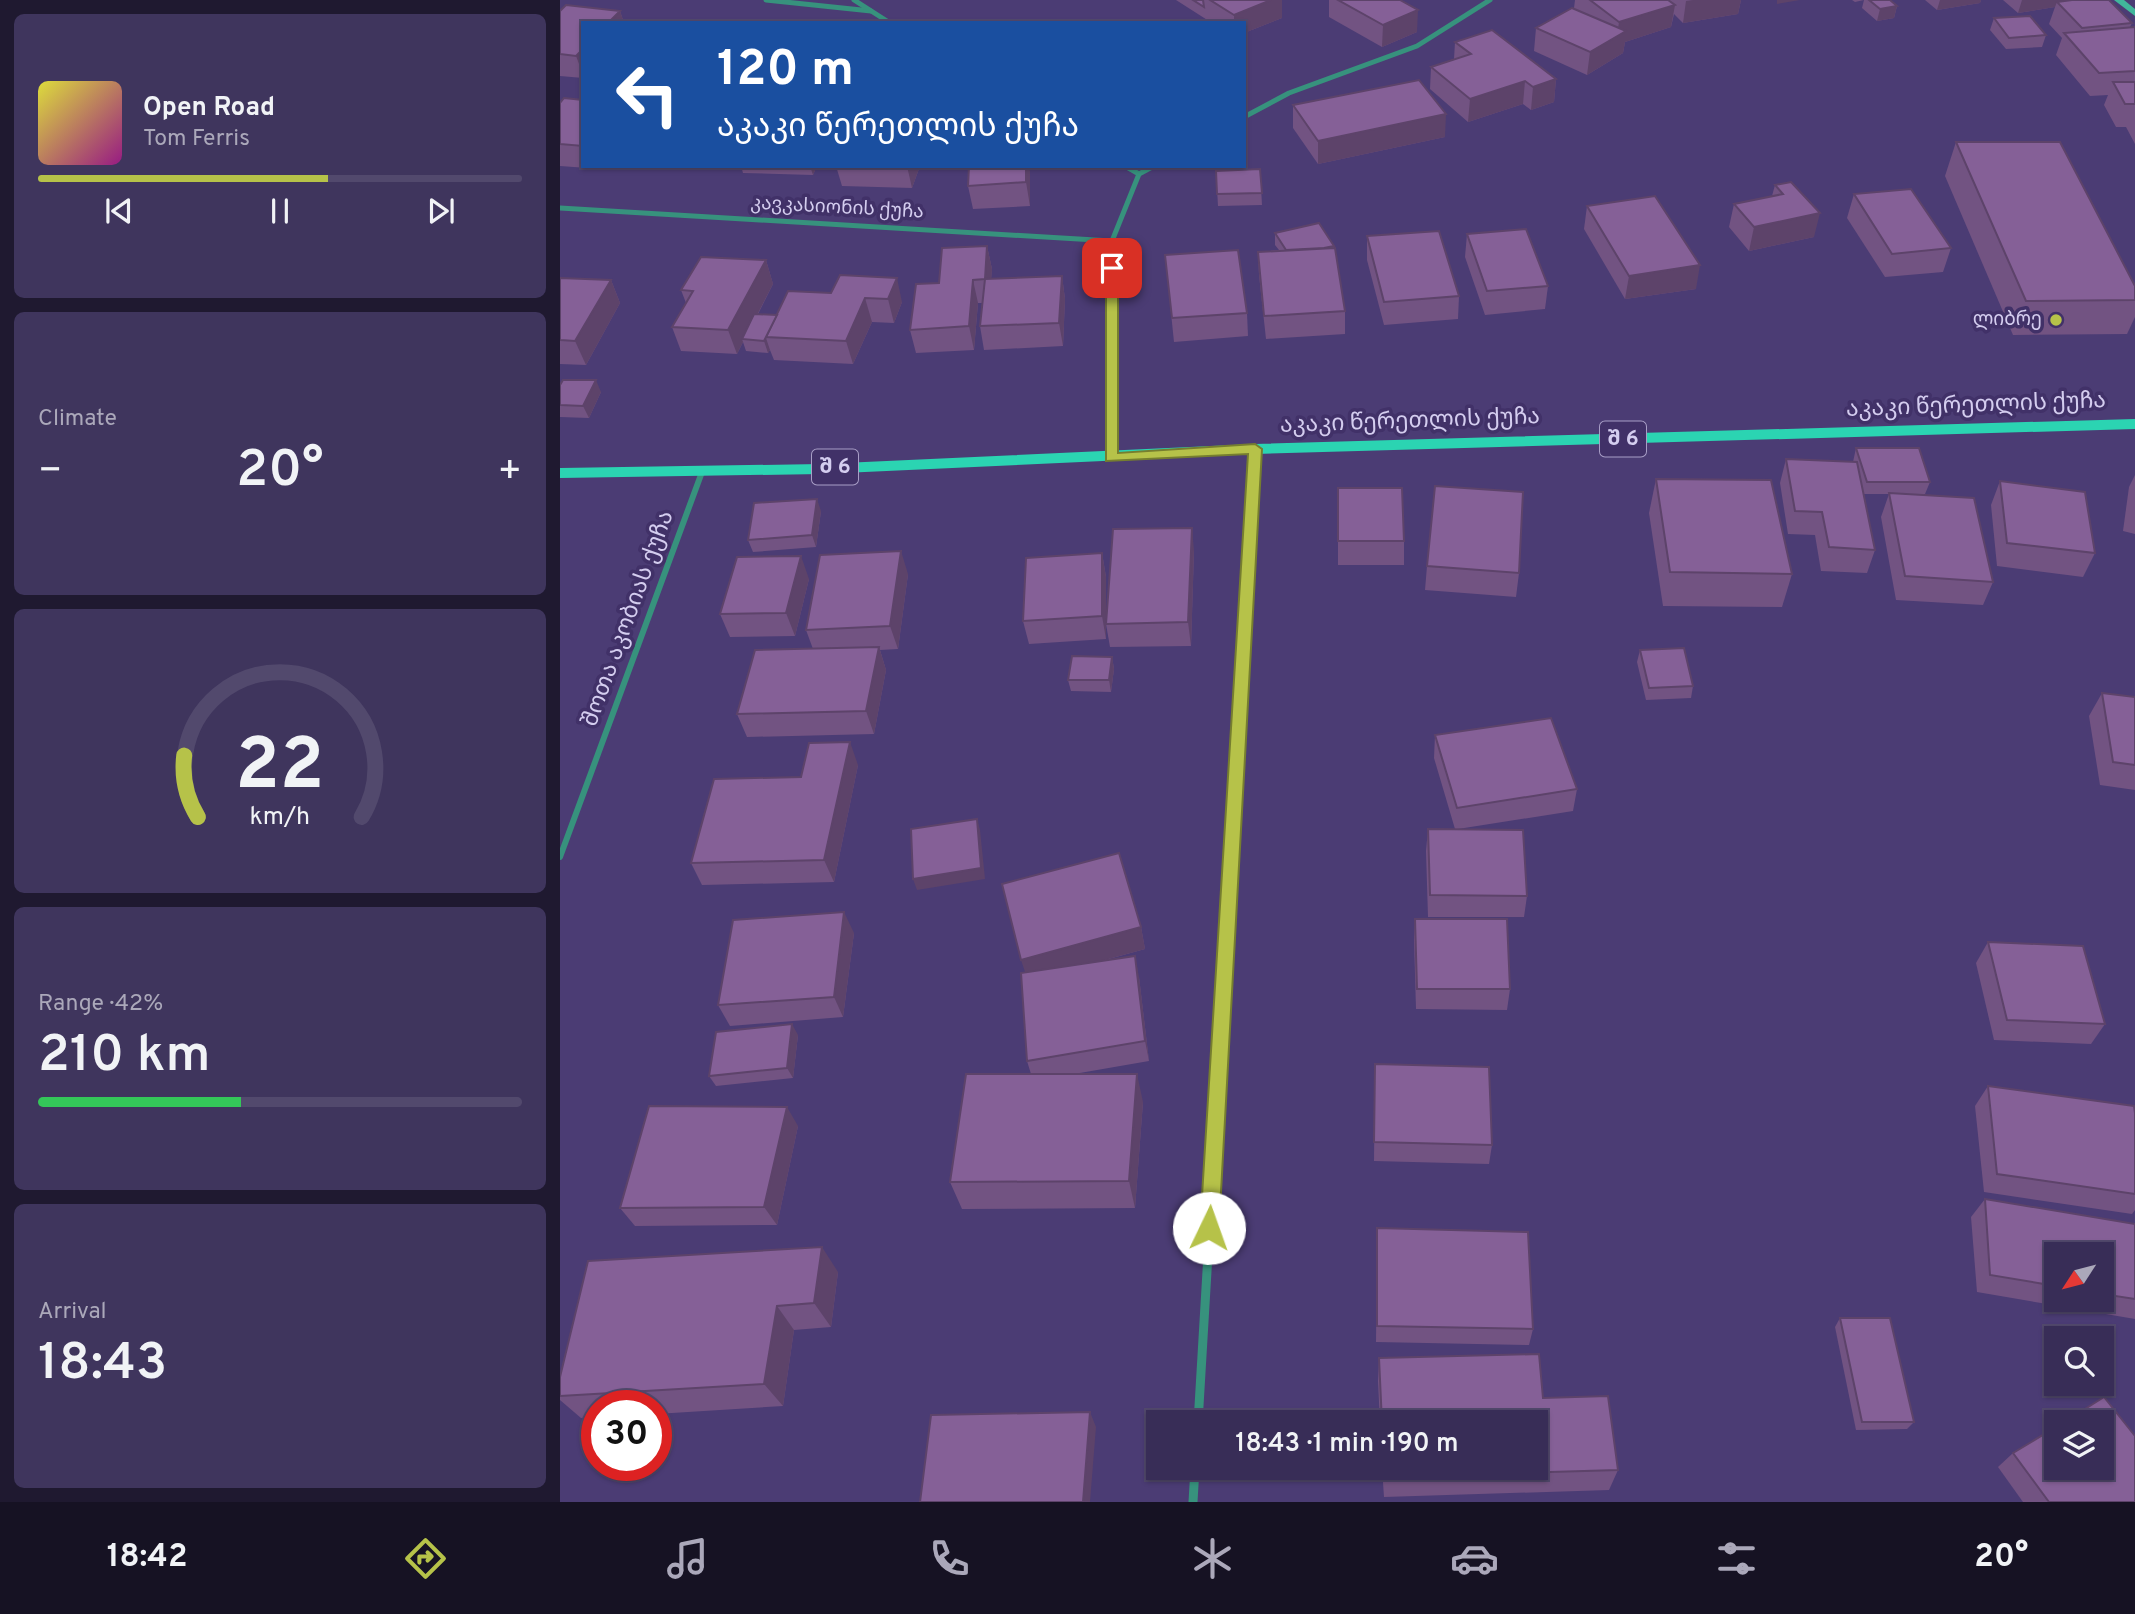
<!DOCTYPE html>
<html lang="en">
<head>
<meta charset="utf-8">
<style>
	body { margin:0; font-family:Overpass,"Noto Sans Georgian",sans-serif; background:#3f355d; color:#f1f3f6; height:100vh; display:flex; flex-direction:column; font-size:26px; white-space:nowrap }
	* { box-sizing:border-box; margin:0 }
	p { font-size:23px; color:#aba8ba }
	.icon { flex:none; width:38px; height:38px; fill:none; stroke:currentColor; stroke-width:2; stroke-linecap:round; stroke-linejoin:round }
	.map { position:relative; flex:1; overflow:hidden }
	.panel { display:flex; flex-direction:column; gap:14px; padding:14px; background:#1f1930; width:560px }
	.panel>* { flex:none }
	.guide { position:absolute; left:21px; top:21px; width:665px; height:147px; border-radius:0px; box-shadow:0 2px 5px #0004,0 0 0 2px #52496d; background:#1a4fa0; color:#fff; overflow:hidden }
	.needle { width:46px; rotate:234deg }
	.buttons { position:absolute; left:1484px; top:1242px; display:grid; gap:14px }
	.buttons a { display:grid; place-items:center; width:70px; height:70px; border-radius:0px; background:#382d57; box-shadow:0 2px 5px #0004,0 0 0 2px #52496d; font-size:35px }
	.speed { position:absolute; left:21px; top:1390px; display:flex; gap:14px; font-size:35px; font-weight:700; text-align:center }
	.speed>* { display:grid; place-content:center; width:91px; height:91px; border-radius:50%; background:#382d57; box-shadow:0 2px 5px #0004,0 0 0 2px #52496d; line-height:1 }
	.speed .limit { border:10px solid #d22; background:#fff; color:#111 }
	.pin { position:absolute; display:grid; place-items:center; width:60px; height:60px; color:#fff; margin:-30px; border-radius:14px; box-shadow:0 4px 10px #0006 }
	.me { position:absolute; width:77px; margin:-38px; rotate:3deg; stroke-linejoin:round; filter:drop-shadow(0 0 5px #0008) }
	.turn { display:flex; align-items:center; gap:24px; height:147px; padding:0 21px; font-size:32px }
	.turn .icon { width:91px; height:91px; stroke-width:2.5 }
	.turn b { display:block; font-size:49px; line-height:60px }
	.big { font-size:52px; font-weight:600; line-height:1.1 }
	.panel .tile { flex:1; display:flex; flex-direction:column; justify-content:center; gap:10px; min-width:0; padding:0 24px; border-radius:10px; background:#3f355d }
	.panel .dial { align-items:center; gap:0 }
	.dial svg { height:182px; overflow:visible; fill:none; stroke:#52496d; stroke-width:7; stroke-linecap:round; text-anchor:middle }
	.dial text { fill:#f1f3f6; stroke:none }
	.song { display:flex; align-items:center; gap:21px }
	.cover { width:84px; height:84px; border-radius:10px; background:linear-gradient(135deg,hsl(60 70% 55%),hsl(310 70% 35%)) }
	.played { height:7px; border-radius:4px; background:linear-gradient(90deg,#b6c249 60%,#52496d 60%) }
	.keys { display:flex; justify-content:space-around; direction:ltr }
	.heat { display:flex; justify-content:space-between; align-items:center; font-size:38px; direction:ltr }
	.charge { height:10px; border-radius:5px; background:linear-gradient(90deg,#34c759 42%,#52496d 0) }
	.trip { position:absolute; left:586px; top:1410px; width:402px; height:70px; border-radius:0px; background:#382d57; box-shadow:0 2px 5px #0004,0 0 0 2px #52496d; font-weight:600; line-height:70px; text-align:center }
	.tabs { display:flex; height:112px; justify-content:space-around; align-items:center; background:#161223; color:#aba8ba }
	.tabs .icon { width:49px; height:49px }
	.tabs .on { color:#b6c249 }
	.tabs b { font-size:32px; color:#f1f3f6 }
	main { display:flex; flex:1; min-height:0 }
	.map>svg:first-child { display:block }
</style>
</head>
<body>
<main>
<section class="panel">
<div class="tile">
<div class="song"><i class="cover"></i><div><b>Open Road</b><p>Tom Ferris</p></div></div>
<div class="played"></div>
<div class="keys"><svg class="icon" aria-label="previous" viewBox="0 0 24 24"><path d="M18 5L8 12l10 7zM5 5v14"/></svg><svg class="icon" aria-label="pause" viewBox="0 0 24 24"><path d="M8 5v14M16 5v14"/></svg><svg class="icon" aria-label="next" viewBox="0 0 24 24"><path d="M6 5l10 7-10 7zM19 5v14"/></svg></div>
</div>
<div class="tile"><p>Climate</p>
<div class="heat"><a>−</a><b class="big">20°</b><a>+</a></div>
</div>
<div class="tile dial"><svg viewBox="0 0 100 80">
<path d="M14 69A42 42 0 1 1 86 69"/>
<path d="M14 69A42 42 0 0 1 8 42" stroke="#b6c249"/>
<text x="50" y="56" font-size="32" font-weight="700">22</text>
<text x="50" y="72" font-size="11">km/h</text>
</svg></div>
<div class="tile"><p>Range · 42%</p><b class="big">210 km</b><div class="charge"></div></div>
<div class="tile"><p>Arrival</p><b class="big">18:43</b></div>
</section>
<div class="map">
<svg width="1575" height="1502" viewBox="0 0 1575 1502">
	<rect width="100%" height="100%" fill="#4b3c74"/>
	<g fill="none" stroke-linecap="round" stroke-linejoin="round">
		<g stroke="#37927d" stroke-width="5">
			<path d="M206,0L311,11"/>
			<path d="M294,0L330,23"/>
			<path d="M684,117L729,93L857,46L930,0"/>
			<path d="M565,166L579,174"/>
			<path d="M0,208L552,241"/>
			<path d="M551,378L552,241L579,174L594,166"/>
		</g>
		<g stroke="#37927d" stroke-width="6">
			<path d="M551,457V376"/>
			<path d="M0,857L142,472"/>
			<path d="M671,867L695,449"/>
		</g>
		<g stroke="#37927d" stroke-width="9">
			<path d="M638,1423L671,866"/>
			<path d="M633,1502L635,1468"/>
		</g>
		<path fill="#41b69b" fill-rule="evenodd" d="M1554,0H1564L1575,9V16Z"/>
		<path fill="#2bd4b2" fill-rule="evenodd" d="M1575,419V429L695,454L261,474L0,478V468L261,464L695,444Z"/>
	</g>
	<g fill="#725382" fill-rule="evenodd">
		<path d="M616,0H722V18L684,33V23H652Z"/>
		<path d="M769,0H840L857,32L822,47L769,17Z"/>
		<path d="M1015,0H1181L1178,14L1123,23L1114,14L1111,27L1065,42L1063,53L1027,75L974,51L976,28L1014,8Z"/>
		<path d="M1292,0H1330L1337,6L1334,18L1317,21L1302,8L1304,0L1295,2Z"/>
		<path d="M1365,0H1421L1420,3L1377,10Z"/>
		<path d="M1443,0H1549L1572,23L1570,27H1575V144L1566,127H1556L1544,105L1548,95L1530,96L1496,55L1502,38L1489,24L1495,7L1458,13Z"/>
		<path d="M0,11H60L64,23H23V78L0,76Z"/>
		<path d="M1434,18L1486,35L1482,47L1446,49L1430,30Z"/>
		<path d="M895,42L996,79L994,102L971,110L963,104L908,122L870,89L871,67L894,59Z"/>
		<path d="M23,100V166H43L41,169L0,166V103Z"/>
		<path d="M733,105L885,137L758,164L733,128Z"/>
		<path d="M1396,142L1575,286V317L1567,334L1453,335L1385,176Z"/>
		<path d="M181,166H257L253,175L183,173Z"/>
		<path d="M276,166H360L352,188L282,186Z"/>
		<path d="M409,166H469L470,206L413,209L408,186Z"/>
		<path d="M700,169L702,205L658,206L656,171Z"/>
		<path d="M1231,182L1254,237L1189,251L1169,227L1174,204L1212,196L1215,185Z"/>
		<path d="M1294,194L1391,248L1383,272L1325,277L1287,218Z"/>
		<path d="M1027,206L1136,289L1065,299L1024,229Z"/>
		<path d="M715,233L774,246L785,311V334L706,339L699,275L698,252L719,250L715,245Z"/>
		<path d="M907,234L988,286L985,309L925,315L905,257Z"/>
		<path d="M807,236L899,296L898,319L824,325L807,260Z"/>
		<path d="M427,246L432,269L431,279L502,276L505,299L503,346L424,350L420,326L422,303H418L414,350L356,353L350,330L379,283Z"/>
		<path d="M605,255L687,313L688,336L614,342Z"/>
		<path d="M206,260L213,284L198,314L217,315L271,293L280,275L342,302L334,323L312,322L293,364L214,360L210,350L208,353L186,351L183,342L177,354L121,351L112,327L126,303L121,290Z"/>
		<path d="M0,278L51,280L60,303L26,365L0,364Z"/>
		<path d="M0,385L41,392L29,418L0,417Z"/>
		<path d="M1296,448L1370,482L1365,494H1339L1433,582L1423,605L1336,600L1321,517L1329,494H1304L1315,550L1307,573L1261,571L1255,535L1228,534L1220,483L1226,459L1293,462Z"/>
		<path d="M1575,475V534L1563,531L1569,487Z"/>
		<path d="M1096,479L1232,574L1222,607L1103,606L1089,513Z"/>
		<path d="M1440,481L1535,553L1523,577L1437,566L1431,505Z"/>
		<path d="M778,488L844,541V565H778Z"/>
		<path d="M261,511L256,547L193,552L188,540Z"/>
		<path d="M634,551L631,646L550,647L546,624Z"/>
		<path d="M542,553L546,577V639L469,644L463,621Z"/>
		<path d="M867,566L959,573L956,597L865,590Z"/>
		<path d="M348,574L338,649L320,650L326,670L314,734L187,737L177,714L253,649L246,630Z"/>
		<path d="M249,579L235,636L170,637L160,614Z"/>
		<path d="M1080,650L1133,686L1131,698L1086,700L1077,662Z"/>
		<path d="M552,657L554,669L551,692L511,691L508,680Z"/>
		<path d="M1542,693L1575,697V790L1540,785L1529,716Z"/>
		<path d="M875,735L1017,789L1013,811L898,829L967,896L964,917H868L866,851L868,829H895L874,758Z"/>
		<path d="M298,765L274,882L142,885L131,863L241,777Z"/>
		<path d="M855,919L950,989L947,1010L856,1009L854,940Z"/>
		<path d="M581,927L585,949L538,962L579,977L589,1061L514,1074L583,1102L575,1208L402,1209L390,1182L471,1074L467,1061L465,973Z"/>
		<path d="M294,933L283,1017L170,1026L158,1005Z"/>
		<path d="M1428,942L1545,1024L1531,1044L1434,1040L1416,963Z"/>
		<path d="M238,1035L233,1078L156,1086L149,1076Z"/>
		<path d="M815,1064L932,1145L929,1164L814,1161Z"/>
		<path d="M1428,1086L1575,1113V1210L1572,1214L1424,1192L1415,1106Z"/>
		<path d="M238,1126L217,1225L75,1226L60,1208Z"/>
		<path d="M1425,1199L1575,1224V1319L1417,1292L1411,1217ZM1496,1255H1542V1300H1496Z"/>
		<path d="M817,1246L973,1329L969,1345L816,1342Z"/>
		<path d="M278,1272L271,1327L234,1330L223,1406L96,1414V1405H37V1417L21,1418L0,1400V1377Z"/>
		<path d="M1280,1318L1354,1422L1347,1429L1296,1430L1275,1327Z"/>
		<path d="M819,1358L983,1398L1058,1470L1049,1490L824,1497L822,1468H976V1423H820L818,1381Z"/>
		<path d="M1453,1453L1575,1502H1463L1438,1467Z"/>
	</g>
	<g fill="#5d436a">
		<path d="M711,0H722V18L684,33V23H674V15Z"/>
		<path d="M1133,0H1181L1178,14L1123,23L1126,1Z"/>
		<path d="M1217,0H1240L1217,4Z"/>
		<path d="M1380,0H1421L1420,3L1377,10Z"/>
		<path d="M1462,0H1529L1497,2L1495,7L1458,13Z"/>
		<path d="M1115,5L1111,27L1065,42L1063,53L1027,75L1030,52L1057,36L1059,22Z"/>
		<path d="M1337,6L1334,18L1317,21L1320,9Z"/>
		<path d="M858,10L857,32L822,47L823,25Z"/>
		<path d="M60,11L64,23H48Z"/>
		<path d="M23,49V69H21L16,56Z"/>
		<path d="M996,79L994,102L971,110L973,87Z"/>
		<path d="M965,81L963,104L908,122L910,99Z"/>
		<path d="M886,114L885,137L758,164V141Z"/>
		<path d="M250,166H257L253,175Z"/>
		<path d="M347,166H360L352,188Z"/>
		<path d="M466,166H469L470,171V206L466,182Z"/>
		<path d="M1260,213L1254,237L1189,251L1194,227Z"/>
		<path d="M427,246L432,269L430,302L425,279Z"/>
		<path d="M206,260L213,284L184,340L182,339L183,342L177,354L168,330Z"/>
		<path d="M1140,265L1136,289L1065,299L1069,276Z"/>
		<path d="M502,276L505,299L503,346L499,323Z"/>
		<path d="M337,278L342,302L334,323L328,299Z"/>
		<path d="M51,280L60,303L26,365L15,341Z"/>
		<path d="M413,280L418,303L414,350L409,326Z"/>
		<path d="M305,298L312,322L293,364L286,341Z"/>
		<path d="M206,338L210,350L208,353L204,341Z"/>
		<path d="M36,380L41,392L29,418L23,406Z"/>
		<path d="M257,499L261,511L256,547L252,535Z"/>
		<path d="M632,528L634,551L631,646L628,622Z"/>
		<path d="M341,551L348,574L338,649L330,626Z"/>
		<path d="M542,553L546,577V639L542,616Z"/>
		<path d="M241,556L249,579L235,636L226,613Z"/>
		<path d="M319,647L326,670L314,734L306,711Z"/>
		<path d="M552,657L554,669L551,692L549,680Z"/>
		<path d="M290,742L298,765L274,882L264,860Z"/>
		<path d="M417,819L420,830L425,879L357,890L353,879Z"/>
		<path d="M284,912L294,933L283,1017L274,997Z"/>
		<path d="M581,927L585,949L468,981L461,960Z"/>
		<path d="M575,956L579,977L589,1061L585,1041Z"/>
		<path d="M232,1024L238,1035L233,1078L227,1068Z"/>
		<path d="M577,1074L583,1102L575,1208L569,1181Z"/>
		<path d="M227,1107L238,1126L217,1225L204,1207Z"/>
		<path d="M262,1247L278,1272L271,1327L254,1303Z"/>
		<path d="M217,1306L234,1330L223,1406L204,1384Z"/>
		<path d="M530,1412L536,1427L530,1502H523Z"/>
	</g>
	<g fill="#856097" stroke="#5d436a" stroke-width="2">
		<path d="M633,0H643L644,7Z"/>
		<path d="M650,0H711L674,15Z"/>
		<path d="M778,0H840L858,10L823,25Z"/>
		<path d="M1030,0H1108L1115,5L1059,22Z"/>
		<path d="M1309,0H1330L1337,6L1320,9Z"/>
		<path d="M1512,0H1549L1572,23L1522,28L1497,2Z"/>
		<path d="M6,5L60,11L48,23H23V49L16,56L0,54V11Z"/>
		<path d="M1012,8L1066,31L1030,52L976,28Z"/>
		<path d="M1470,16L1486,35L1449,38L1434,18Z"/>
		<path d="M1575,27V71L1539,73L1504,33Z"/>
		<path d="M932,30L996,79L973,87L965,81L910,99L871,67L911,54L895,42Z"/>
		<path d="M859,80L886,114L758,141L733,105Z"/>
		<path d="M1553,82H1575V104H1565Z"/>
		<path d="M4,98L23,100V146L0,144V103Z"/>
		<path d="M1396,142H1500L1575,286V300L1466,301Z"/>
		<path d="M409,166H466V182L408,186Z"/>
		<path d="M700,169L702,193L657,194L656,171Z"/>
		<path d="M1231,182L1260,213L1194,227L1174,204L1223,194L1215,185Z"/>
		<path d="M1351,189L1391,248L1332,254L1294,194Z"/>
		<path d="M1095,196L1140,265L1069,276L1027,206Z"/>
		<path d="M759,223L774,246L764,248L726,250L715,233Z"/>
		<path d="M966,229L988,286L927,291L907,234Z"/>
		<path d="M879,231L899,296L824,302L807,236Z"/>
		<path d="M427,246L425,279L413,280L409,326L350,330L356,284L379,283L382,248Z"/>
		<path d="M775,248L785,311L704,316L698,252Z"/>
		<path d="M678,250L687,313L612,318L605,255Z"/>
		<path d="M141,257L206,260L168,330L112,327L133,291L121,290Z"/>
		<path d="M280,275L337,278L328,299L305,298L286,341L206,337L228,291L271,293Z"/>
		<path d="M502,276L499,323L420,326L425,279Z"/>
		<path d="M0,278L51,280L15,341L0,340Z"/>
		<path d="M194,314L217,315L204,341L182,339Z"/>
		<path d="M3,380H36L23,406L0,405V385Z"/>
		<path d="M1296,448H1359L1370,482H1307Z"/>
		<path d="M1226,459L1297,462L1315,550L1269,547L1262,512L1235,511Z"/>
		<path d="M1096,479L1211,480L1232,574L1110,572Z"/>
		<path d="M1440,481L1525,492L1535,553L1447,543Z"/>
		<path d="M875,486L963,492L959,573L867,566Z"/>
		<path d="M778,488H842L844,541H778Z"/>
		<path d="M1329,493L1414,498L1433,582L1345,576Z"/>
		<path d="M257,499L252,535L188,540L194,503Z"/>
		<path d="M632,528L628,622L546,624L553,529Z"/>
		<path d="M341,551L330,626L246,630L260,555Z"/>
		<path d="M542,553V616L463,621L466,558Z"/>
		<path d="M241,556L226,613L160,614L177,557Z"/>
		<path d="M319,647L306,711L177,714L195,650Z"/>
		<path d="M1124,648L1133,686L1089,688L1080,650Z"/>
		<path d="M512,656L552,657L549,680H508Z"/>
		<path d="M1542,693L1575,697V765L1553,762Z"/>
		<path d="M991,718L1017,789L897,808L875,735Z"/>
		<path d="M290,742L264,860L131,863L154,779L241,777L249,743Z"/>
		<path d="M417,819L421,868L353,879L351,829Z"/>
		<path d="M868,829L963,830L967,896L870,895Z"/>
		<path d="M559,853L581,927L461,960L442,884Z"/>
		<path d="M284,912L274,997L158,1005L173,920Z"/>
		<path d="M855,919H947L950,989H857Z"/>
		<path d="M1428,942L1523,946L1545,1024L1447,1020Z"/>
		<path d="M575,956L585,1041L467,1061L461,973Z"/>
		<path d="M232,1024L227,1068L149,1076L156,1032Z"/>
		<path d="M815,1064L929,1067L932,1145L814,1142Z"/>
		<path d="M406,1074H577L569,1181L390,1182Z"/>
		<path d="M1428,1086L1574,1106L1575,1113V1194L1437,1174Z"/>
		<path d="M89,1106L227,1107L204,1207L60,1208Z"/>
		<path d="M1425,1199L1575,1224V1299L1542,1294V1255H1496V1286L1430,1275Z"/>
		<path d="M817,1228L968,1232L973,1329L817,1326Z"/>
		<path d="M262,1247L254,1303L217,1306L204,1384L0,1396V1377L28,1261Z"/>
		<path d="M1280,1318H1330L1354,1422H1302Z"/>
		<path d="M979,1354L983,1398L1048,1396L1058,1470L825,1477L824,1468H976V1423H822L819,1358Z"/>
		<path d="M1544,1397L1575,1436V1502H1489L1453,1453L1496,1427V1468H1542V1423H1503Z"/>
		<path d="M530,1412L523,1502H360L371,1415Z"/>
	</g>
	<path fill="#b6c249" stroke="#767e2f" stroke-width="2" d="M552,264L558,268V453L695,444L702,449L659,1228L656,1235L649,1237L642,1235L640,1228L688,454L546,461V268Z"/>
	<circle fill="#b6c249" stroke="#413168" stroke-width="2.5" cx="1496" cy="320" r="7"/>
	<g text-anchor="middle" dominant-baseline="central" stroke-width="7" stroke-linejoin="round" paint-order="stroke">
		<g font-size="19" fill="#d4cdef" stroke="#413168">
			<text transform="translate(277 208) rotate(3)">კავკასიონის ქუჩა</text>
		</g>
		<g font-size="19" fill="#d4cdef" stroke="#413168" text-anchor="end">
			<text x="1482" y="320">ლიბრე</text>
		</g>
		<g fill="#413168" stroke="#a89ec6" stroke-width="2">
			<rect x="1040" y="421.5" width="46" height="35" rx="5"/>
			<rect x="252" y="449.5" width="46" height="35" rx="5"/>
		</g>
		<g font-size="21" font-weight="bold" fill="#d4cdef">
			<text x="1063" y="439">შ 6</text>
			<text x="275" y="467">შ 6</text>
		</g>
		<g font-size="23" fill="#d4cdef" stroke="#413168">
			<text transform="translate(1416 406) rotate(-2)">აკაკი წერეთლის ქუჩა</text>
			<text transform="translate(850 422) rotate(-2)">აკაკი წერეთლის ქუჩა</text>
			<text transform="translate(69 619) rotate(-70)">შოთა აკობიას ქუჩა</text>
		</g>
	</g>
</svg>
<div class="buttons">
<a><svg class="needle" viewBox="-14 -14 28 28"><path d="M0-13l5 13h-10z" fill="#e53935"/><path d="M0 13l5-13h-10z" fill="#aba8ba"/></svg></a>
<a><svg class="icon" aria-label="search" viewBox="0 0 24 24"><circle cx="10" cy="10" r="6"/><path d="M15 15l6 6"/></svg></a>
<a><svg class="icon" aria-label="layers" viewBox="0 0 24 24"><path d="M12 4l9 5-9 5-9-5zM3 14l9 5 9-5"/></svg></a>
</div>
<div class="speed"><div class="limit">30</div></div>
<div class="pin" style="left:552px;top:268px;background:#d93025"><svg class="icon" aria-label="arrive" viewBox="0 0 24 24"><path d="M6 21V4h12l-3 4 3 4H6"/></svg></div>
<svg class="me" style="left:649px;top:1228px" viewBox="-20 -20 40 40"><circle r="19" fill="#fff"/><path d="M0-13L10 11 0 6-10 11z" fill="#b6c249"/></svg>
<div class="trip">18:43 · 1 min · 190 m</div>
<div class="guide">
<div class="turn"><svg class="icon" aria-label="left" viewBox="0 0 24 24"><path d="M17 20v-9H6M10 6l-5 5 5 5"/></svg><div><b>120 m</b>აკაკი წერეთლის ქუჩა</div></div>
</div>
</div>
</main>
<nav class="tabs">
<b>18:42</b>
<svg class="icon on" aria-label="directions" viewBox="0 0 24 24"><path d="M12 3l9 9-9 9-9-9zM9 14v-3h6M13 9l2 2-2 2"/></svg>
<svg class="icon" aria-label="music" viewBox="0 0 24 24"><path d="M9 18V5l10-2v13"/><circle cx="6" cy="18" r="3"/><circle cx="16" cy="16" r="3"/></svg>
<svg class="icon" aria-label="phone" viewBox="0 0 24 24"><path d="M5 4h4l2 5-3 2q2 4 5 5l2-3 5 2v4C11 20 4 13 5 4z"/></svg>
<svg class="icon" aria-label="climate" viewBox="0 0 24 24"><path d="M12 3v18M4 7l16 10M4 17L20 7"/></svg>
<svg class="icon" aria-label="car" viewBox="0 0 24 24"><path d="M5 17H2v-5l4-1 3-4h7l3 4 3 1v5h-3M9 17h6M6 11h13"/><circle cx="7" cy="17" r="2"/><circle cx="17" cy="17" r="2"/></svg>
<svg class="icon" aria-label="filters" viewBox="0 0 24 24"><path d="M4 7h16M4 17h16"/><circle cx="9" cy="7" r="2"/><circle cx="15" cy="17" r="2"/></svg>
<b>20°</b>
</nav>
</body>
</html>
